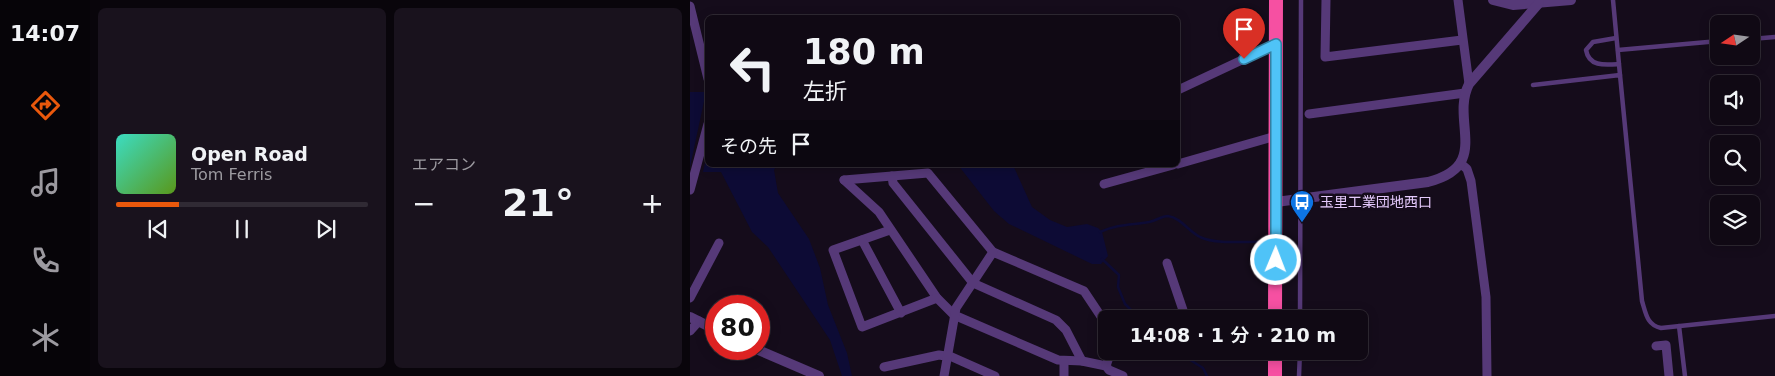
<!DOCTYPE html>
<html lang="ja">
<head>
<meta charset="utf-8">
<style>
	body { margin:0; font-family:"DejaVu Sans","Noto Sans JP",sans-serif; background:#19121d; color:#f1f3f6; height:100vh; display:flex; flex-direction:column; font-size:19px; white-space:nowrap }
	* { box-sizing:border-box; margin:0 }
	p { font-size:16px; color:#9c9aa0 }
	.icon { flex:none; width:28px; height:28px; fill:none; stroke:currentColor; stroke-width:2; stroke-linecap:round; stroke-linejoin:round }
	.map { position:relative; flex:1; overflow:hidden }
	.details { display:flex; flex-direction:column; gap:8px; padding:8px; background:#09050b; width:600px }
	.details>* { flex:none }
	.top-card { position:absolute; left:15px; top:15px; width:475px; height:152px; border-radius:8px; box-shadow:0 2px 12px #0003,0 0 0 1px #302a34; background:#100914; color:#f1f3f6; overflow:hidden }
	.needle { width:32px; rotate:257deg }
	.buttons { position:absolute; left:1020px; top:15px; display:grid; gap:10px }
	.buttons a { display:grid; place-items:center; width:50px; height:50px; border-radius:8px; background:#100914; box-shadow:0 2px 12px #0003,0 0 0 1px #302a34; font-size:25px }
	.speed { position:absolute; left:15px; top:295px; display:flex; gap:10px; font-size:25px; font-weight:700; text-align:center }
	.speed>* { display:grid; place-content:center; width:65px; height:65px; border-radius:50%; background:#100914; box-shadow:0 2px 12px #0003,0 0 0 1px #302a34; line-height:1 }
	.speed .limit { border:8px solid #d22; background:#fff; color:#111 }
	.pin { position:absolute; display:grid; place-items:center; width:42px; height:42px; color:#fff; margin:-51px -21px; border-radius:50% 50% 50% 0; rotate:-45deg; box-shadow:0 0 5px #0007 }
	.pin .icon { rotate:45deg }
	.me { position:absolute; width:55px; margin:-28px; rotate:1deg; stroke-linejoin:round; filter:drop-shadow(0 0 4px #0008) }
	.turn { display:flex; align-items:center; gap:18px; height:105px; padding:0 15px; font-size:22px }
	.turn .icon { width:65px; height:65px; stroke-width:2.5 }
	.turn b { display:block; font-size:35px; line-height:42px }
	.then { display:flex; align-items:center; height:48px; padding:0 15px; background:#0003; gap:10px; font-size:19px }
	.big { font-size:38px; font-weight:600; line-height:1.1 }
	.details .card { flex:1; display:flex; flex-direction:column; justify-content:center; gap:8px; min-width:0; padding:0 18px; border-radius:8px; background:#19121d }
	.song { display:flex; align-items:center; gap:15px }
	.cover { width:60px; height:60px; border-radius:8px; background:linear-gradient(135deg,hsl(170 70% 55%),hsl(90 70% 35%)) }
	.played { height:5px; border-radius:2px; background:linear-gradient(90deg,#ea580c 25%,#302a34 25%) }
	.keys { display:flex; justify-content:space-around; direction:ltr }
	.heat { display:flex; justify-content:space-between; align-items:center; font-size:28px; direction:ltr }
	.details .tiles { flex:1; display:grid; gap:8px; grid-template-columns:repeat(2,1fr) }
	.trip { position:absolute; left:408px; top:310px; width:270px; height:50px; border-radius:8px; background:#100914; box-shadow:0 2px 12px #0003,0 0 0 1px #302a34; font-weight:600; line-height:50px; text-align:center }
	main { display:flex; flex:1; min-height:0 }
	.dock { display:flex; flex-direction:column; width:90px; justify-content:space-around; align-items:center; background:#060408; color:#9c9aa0 }
	.dock .icon { width:35px; height:35px }
	.dock .on { color:#ea580c }
	.dock b { font-size:22px; color:#f1f3f6 }
	.map>svg:first-child { display:block }
</style>
</head>
<body>
<main>
<nav class="dock">
<b>14:07</b>
<svg class="icon on" aria-label="directions" viewBox="0 0 24 24"><path d="M12 3l9 9-9 9-9-9zM9 14v-3h6M13 9l2 2-2 2"/></svg>
<svg class="icon" aria-label="music" viewBox="0 0 24 24"><path d="M9 18V5l10-2v13"/><circle cx="6" cy="18" r="3"/><circle cx="16" cy="16" r="3"/></svg>
<svg class="icon" aria-label="phone" viewBox="0 0 24 24"><path d="M5 4h4l2 5-3 2q2 4 5 5l2-3 5 2v4C11 20 4 13 5 4z"/></svg>
<svg class="icon" aria-label="climate" viewBox="0 0 24 24"><path d="M12 3v18M4 7l16 10M4 17L20 7"/></svg>
</nav>
<section class="details">
<div class="tiles">
<div class="card">
<div class="song"><i class="cover"></i><div><b>Open Road</b><p>Tom Ferris</p></div></div>
<div class="played"></div>
<div class="keys"><svg class="icon" aria-label="previous" viewBox="0 0 24 24"><path d="M18 5L8 12l10 7zM5 5v14"/></svg><svg class="icon" aria-label="pause" viewBox="0 0 24 24"><path d="M8 5v14M16 5v14"/></svg><svg class="icon" aria-label="next" viewBox="0 0 24 24"><path d="M6 5l10 7-10 7zM19 5v14"/></svg></div>
</div>
<div class="card"><p>エアコン</p>
<div class="heat"><a>−</a><b class="big">21°</b><a>+</a></div>
</div>
</div>
</section>
<div class="map">
<svg width="1085" height="376" viewBox="0 0 1085 376">
	<rect width="100%" height="100%" fill="#150c1b"/>
	<g fill="#0d0b35">
		<path d="M0,92H16L0,167Z"/>
		<path d="M17,155L18,165H87L84,170L88,193L119,239L130,268L138,305L157,353L162,376H152L140,340L78,247L62,232L31,172H13Z"/>
		<path d="M268,165H323L342,207L360,220L377,227L397,224L408,228L412,232L418,256L411,264H402L319,224L304,211Z"/>
	</g>
	<g fill="none" stroke-linecap="round" stroke-linejoin="round">
		<g stroke="#0d0b35" stroke-width="2.5">
			<path d="M410,232C428,224 441,225 459,222C466,221 471,216 478,216C491,218 498,231 510,237C527,245 557,241 577,242"/>
			<path d="M412,259L429,275L428,287L435,304L450,319"/>
			<path d="M486,351L513,368L517,376"/>
		</g>
		<g stroke="#563978" stroke-width="4.5">
			<path d="M923,0L930,75"/>
			<path d="M926,38L903,42L896,50C899,67 915,65 929,64"/>
			<path d="M1061,39L1085,37"/>
			<path d="M928,50L1029,41"/>
			<path d="M843,85L930,75L952,301C956,314 957,325 971,328L1085,316"/>
			<path d="M610,319L611,0"/>
			<path d="M989,326L995,376"/>
			<path d="M609,376L610,351"/>
		</g>
		<g stroke="#563978" stroke-width="9">
			<path d="M636,0L635,57L772,40"/>
			<path d="M768,0L779,84"/>
			<path d="M0,6L18,79"/>
			<path d="M488,90L586,44"/>
			<path d="M619,114L775,93"/>
			<path d="M770,163L777,169L781,181L796,297L797,376"/>
			<path d="M488,164L586,136"/>
			<path d="M202,176L203,183L283,283L366,320L376,330L392,361"/>
			<path d="M154,180L189,212L247,298L264,315L368,360L392,361L416,366L419,370L433,376"/>
			<path d="M154,180L238,173L303,252L394,291L416,324"/>
			<path d="M414,184L483,165"/>
			<path d="M0,190L18,124"/>
			<path d="M200,230L143,250L172,327L247,298"/>
			<path d="M172,240L211,313"/>
			<path d="M477,263L496,319"/>
			<path d="M0,298L29,243"/>
			<path d="M0,331L9,321"/>
			<path d="M966,346L976,345L979,376"/>
			<path d="M416,366L421,351"/>
			<path d="M194,367L249,355L262,357L305,376"/>
			<path d="M254,376L266,308L303,252"/>
			<path d="M374,376V362"/>
		</g>
		<g stroke="#563978" stroke-width="10">
			<path d="M803,0L823,5L881,0"/>
			<path d="M586,202L738,182C802,166 760,121 779,84L849,3"/>
			<path d="M0,317L26,330"/>
			<path d="M66,349L129,376"/>
		</g>
		<g stroke="#f650a2" stroke-width="14">
			<path d="M585,319L586,0"/>
			<path d="M585,376V351"/>
		</g>
	</g>
	<g fill="none" stroke-linecap="round" stroke-linejoin="round">
		<g stroke="#337fa1" stroke-width="12">
			<path id="route" d="M554,59L586,44V260"/>
		</g>
		<use href="#route" stroke="#4fc3f7" stroke-width="9"/>
	</g>
	<defs>
		<g id="bus-pin" transform="scale(1.25)"><path d="M0 17L-7.5 6A9.5 9.5 0 1 1 7.5 6Z" fill="#0d75e4" stroke="#150c1b"/><path d="M-5-6H5V4H4V6H2V4H-2V6H-4V4H-5ZM-3.5-4V0h7V-4ZM-3.5 1.2v1.5H-2V1.2ZM2 1.2v1.5H3.5V1.2Z" fill="#fff"/></g>
	</defs>
	<g fill-rule="evenodd">
		<use href="#bus-pin" x="612" y="202"/>
	</g>
	<g text-anchor="middle" dominant-baseline="central" stroke-width="5" stroke-linejoin="round" paint-order="stroke">
		<g font-size="14" fill="#e4c9fc" stroke="#150c1b" text-anchor="start">
			<text x="630" y="202">玉里工業団地西口</text>
		</g>
	</g>
</svg>
<div class="buttons">
<a><svg class="needle" viewBox="-14 -14 28 28"><path d="M0-13l5 13h-10z" fill="#e53935"/><path d="M0 13l5-13h-10z" fill="#9c9aa0"/></svg></a>
<a><svg class="icon" aria-label="sound" viewBox="0 0 24 24"><path d="M4 9h4l5-4v14l-5-4H4zM17 9q2 3 0 6"/></svg></a>
<a><svg class="icon" aria-label="search" viewBox="0 0 24 24"><circle cx="10" cy="10" r="6"/><path d="M15 15l6 6"/></svg></a>
<a><svg class="icon" aria-label="layers" viewBox="0 0 24 24"><path d="M12 4l9 5-9 5-9-5zM3 14l9 5 9-5"/></svg></a>
</div>
<div class="speed"><div class="limit">80</div></div>
<div class="pin" style="left:554px;top:59px;background:#d93025"><svg class="icon" aria-label="arrive" viewBox="0 0 24 24"><path d="M6 21V4h12l-3 4 3 4H6"/></svg></div>
<svg class="me" style="left:586px;top:260px" viewBox="-20 -20 40 40"><circle r="17" fill="#4fc3f7" stroke="#fff" stroke-width="3"/><path d="M0-11L8 9 0 5-8 9z" fill="#fff"/></svg>
<div class="trip">14:08 · 1 分 · 210 m</div>
<div class="top-card">
<div class="turn"><svg class="icon" aria-label="left" viewBox="0 0 24 24"><path d="M17 20v-9H6M10 6l-5 5 5 5"/></svg><div><b>180 m</b>左折</div></div>
<div class="then">その先<svg class="icon" aria-label="arrive" viewBox="0 0 24 24"><path d="M6 21V4h12l-3 4 3 4H6"/></svg></div>
</div>
</div>
</main>
</body>
</html>
